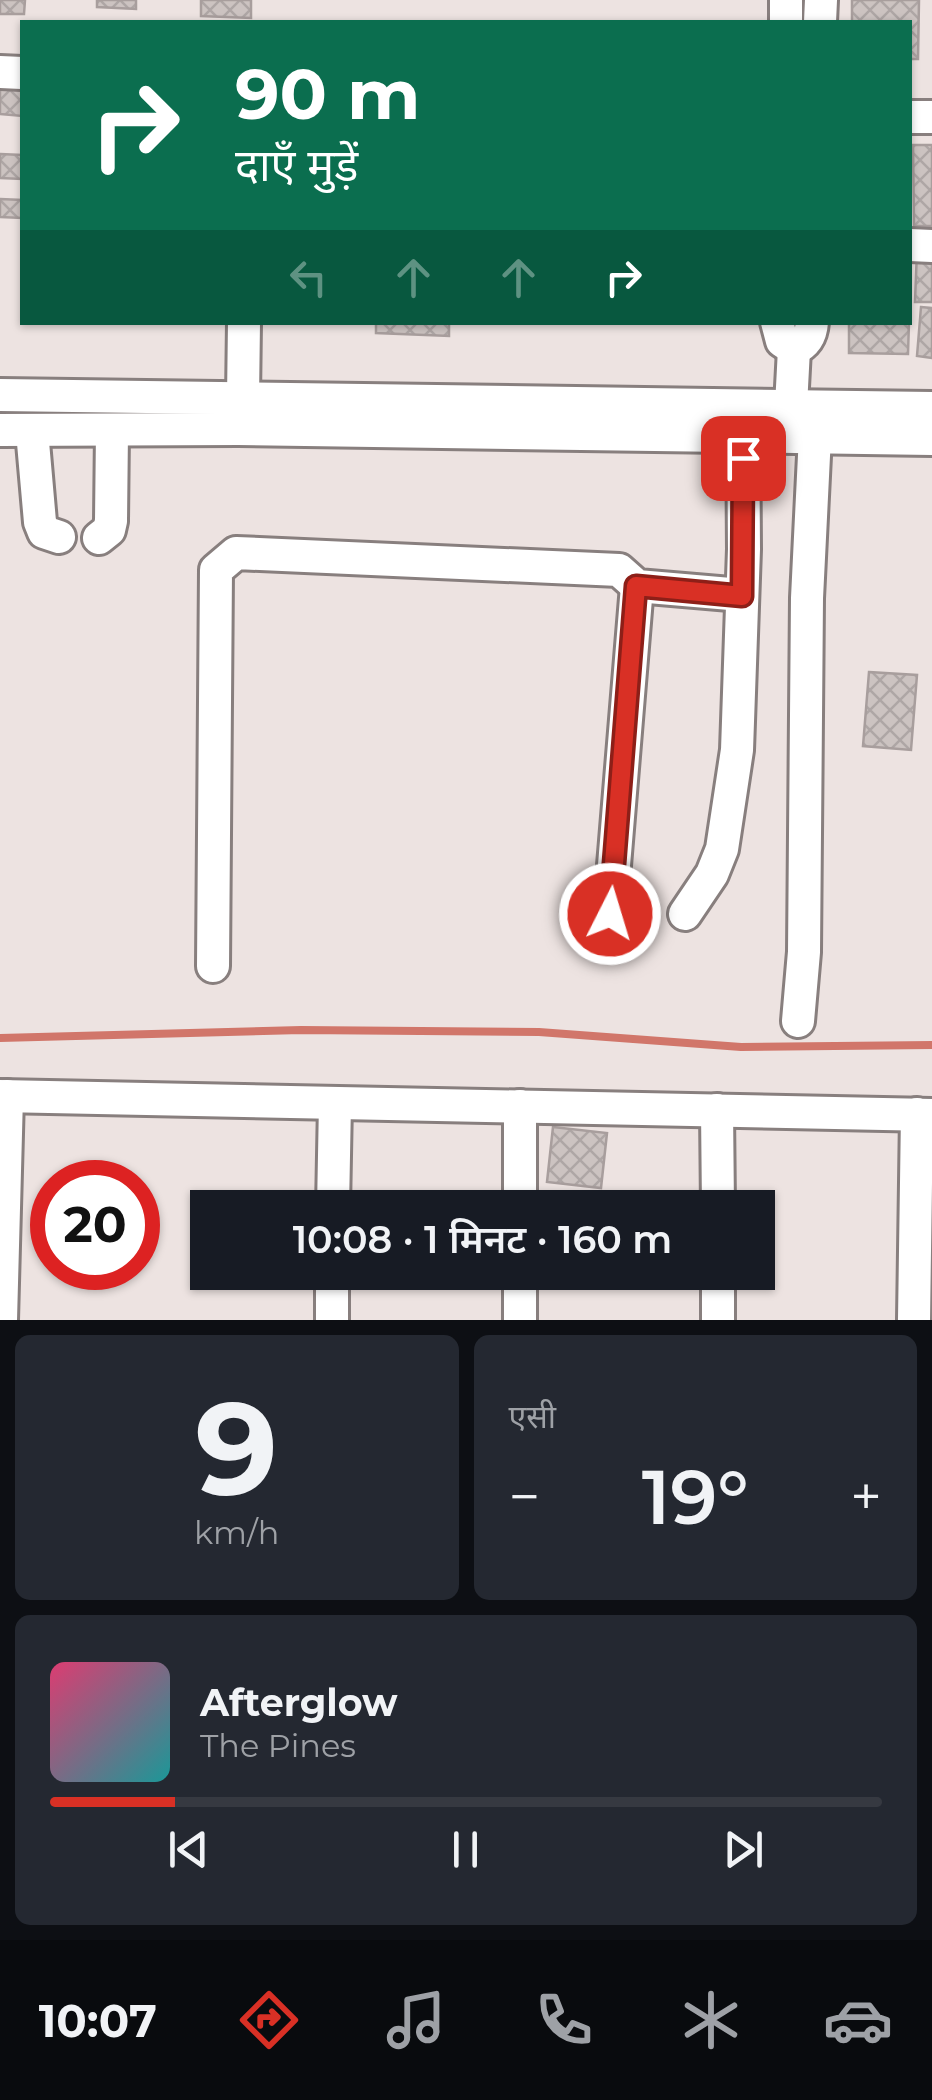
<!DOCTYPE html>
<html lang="hi">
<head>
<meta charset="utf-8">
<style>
	body { margin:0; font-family:Montserrat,"Noto Sans Devanagari",sans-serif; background:#242831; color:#f1f3f6; height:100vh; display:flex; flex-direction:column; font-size:38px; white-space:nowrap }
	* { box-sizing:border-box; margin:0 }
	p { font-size:32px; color:#9ea1a6 }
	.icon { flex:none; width:55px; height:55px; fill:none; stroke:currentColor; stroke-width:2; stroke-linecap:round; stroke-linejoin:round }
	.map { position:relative; height:1320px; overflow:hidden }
	.drawer { display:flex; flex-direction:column; gap:15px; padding:15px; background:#0d0f14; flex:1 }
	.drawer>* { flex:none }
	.hud { position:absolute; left:20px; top:20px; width:892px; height:305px; border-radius:0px; box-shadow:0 2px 8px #0004; background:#0b6e4f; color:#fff; overflow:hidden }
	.speed { position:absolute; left:30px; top:1160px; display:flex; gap:20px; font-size:50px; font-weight:700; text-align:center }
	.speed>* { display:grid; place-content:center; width:130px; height:130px; border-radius:50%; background:#171b24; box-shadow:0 2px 8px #0004; line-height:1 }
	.speed .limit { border:15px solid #d22; background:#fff; color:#111 }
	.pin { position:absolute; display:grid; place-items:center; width:85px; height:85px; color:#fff; margin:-42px; border-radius:20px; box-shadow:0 5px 15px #0006 }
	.me { position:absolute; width:110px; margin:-55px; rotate:5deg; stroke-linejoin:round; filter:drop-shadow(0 0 8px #0008) }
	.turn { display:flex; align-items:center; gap:35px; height:210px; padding:0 50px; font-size:45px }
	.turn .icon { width:130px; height:130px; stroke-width:2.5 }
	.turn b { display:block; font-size:70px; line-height:85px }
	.lanes { display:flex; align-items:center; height:95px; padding:0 50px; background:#0003; justify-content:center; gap:50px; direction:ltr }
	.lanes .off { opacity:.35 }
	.big { font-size:75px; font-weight:600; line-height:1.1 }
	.drawer .card { flex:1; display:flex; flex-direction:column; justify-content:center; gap:15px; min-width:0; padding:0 35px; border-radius:15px; background:#242831 }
	.drawer .dial { align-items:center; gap:0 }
	.dial b { font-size:130px; line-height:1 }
	.song { display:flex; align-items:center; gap:30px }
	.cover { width:120px; height:120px; border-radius:15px; background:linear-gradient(135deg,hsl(340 70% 55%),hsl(180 70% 35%)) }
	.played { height:10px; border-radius:5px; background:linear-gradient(90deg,#d93025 15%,#363941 15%) }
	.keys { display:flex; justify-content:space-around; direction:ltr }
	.heat { display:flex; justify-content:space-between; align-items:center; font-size:55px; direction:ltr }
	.drawer .tiles { flex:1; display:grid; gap:15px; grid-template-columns:1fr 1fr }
	.card:last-child { grid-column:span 2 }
	.trip { position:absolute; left:190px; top:1190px; width:585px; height:100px; border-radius:0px; background:#171b24; box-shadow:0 2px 8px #0004; font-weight:600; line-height:100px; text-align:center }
	.dock { display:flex; height:160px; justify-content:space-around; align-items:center; background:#090b0e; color:#9ea1a6 }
	.dock .icon { width:70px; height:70px }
	.dock .selected { color:#d93025 }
	.dock b { font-size:45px; color:#f1f3f6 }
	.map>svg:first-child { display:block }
</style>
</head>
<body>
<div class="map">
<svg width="932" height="1320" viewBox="0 0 932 1320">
	<defs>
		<pattern id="building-cross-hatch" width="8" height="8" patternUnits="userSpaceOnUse" patternTransform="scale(2.5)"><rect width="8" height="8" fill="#ccc3c1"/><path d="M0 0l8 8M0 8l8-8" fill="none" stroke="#aea6a5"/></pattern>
	</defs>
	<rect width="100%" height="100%" fill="#ede3e1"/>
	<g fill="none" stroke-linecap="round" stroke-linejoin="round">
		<path stroke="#d1766a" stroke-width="8" d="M0,1038L301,1030L539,1032L741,1047L932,1045"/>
	</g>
	<g fill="url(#building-cross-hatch)" stroke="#a89e9d" stroke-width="2.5">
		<path d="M0,0H25L24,14H0Z"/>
		<path d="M97,0H136V9L97,7Z"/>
		<path d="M201,0H251V18L201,16Z"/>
		<path d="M852,0H919L918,59H910V22H852Z"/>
		<path d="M0,84L22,85V116L0,114Z"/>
		<path d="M913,145H932V226H914Z"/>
		<path d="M0,154L22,155V179L0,178Z"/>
		<path d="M0,199L22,200V218L0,217Z"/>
		<path d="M917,250L932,251V302H915Z"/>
		<path d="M921,307L932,308V358L917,356Z"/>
		<path d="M376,322H449V336L376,333Z"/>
		<path d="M849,322H909L908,354L849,353Z"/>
		<path d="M869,672L917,675L911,750L863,746Z"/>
		<path d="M553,1127L607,1133L601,1188L547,1182Z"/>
	</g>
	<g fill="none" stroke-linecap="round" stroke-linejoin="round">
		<g stroke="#887f7e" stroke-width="38">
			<g id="minor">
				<path d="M786,22V0"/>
				<path d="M820,22L821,0"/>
				<path d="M0,72L22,73"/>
				<path d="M910,117H932"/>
				<path d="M910,245L932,246"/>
				<path d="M777,322L782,341L794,349"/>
				<path d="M794,349C806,344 811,336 812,322"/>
				<path d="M0,395L932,408"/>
				<path d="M243,398L244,322"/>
				<path d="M790,425L794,349"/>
				<path d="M0,430L238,429L932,439"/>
				<path d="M32,431L40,522L44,532L59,537"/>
				<path d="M99,538L109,530L111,521L112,431"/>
				<path d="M610,914L637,586"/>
				<path d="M685,914L712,874L722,849L737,750L744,549L743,415"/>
				<path d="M213,966L216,570L236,553L619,570L637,586L742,595"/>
				<path d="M798,1021L804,952L807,598L816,415"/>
				<path d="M0,1096L932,1115"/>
				<path d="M520,1106V1208"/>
				<path d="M717,1110L718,1208"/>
				<path d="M333,1208L335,1103"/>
				<path d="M520,1272V1320"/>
				<path d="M718,1272V1320"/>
				<path d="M1,1320L7,1096"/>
				<path d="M332,1320V1272"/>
				<path d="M914,1320L917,1114"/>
			</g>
		</g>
		<use href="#minor" stroke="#fff" stroke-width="32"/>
	</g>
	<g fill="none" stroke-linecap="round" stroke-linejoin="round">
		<g stroke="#8d1f18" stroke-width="25">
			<path id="route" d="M610,914L636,586L742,596L743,458"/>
		</g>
		<use href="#route" stroke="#d93025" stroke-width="18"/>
	</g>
</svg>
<div class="speed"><div class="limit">20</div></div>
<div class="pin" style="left:743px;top:458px;background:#d93025"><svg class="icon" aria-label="arrive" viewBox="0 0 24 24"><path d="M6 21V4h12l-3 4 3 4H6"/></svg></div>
<svg class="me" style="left:610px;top:914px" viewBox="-20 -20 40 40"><circle r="17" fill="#d93025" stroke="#fff" stroke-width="3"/><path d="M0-11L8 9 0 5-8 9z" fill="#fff"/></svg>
<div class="trip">10:08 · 1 मिनट · 160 m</div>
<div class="hud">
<div class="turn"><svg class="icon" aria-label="right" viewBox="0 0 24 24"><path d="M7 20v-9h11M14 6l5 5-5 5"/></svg><div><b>90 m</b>दाएँ मुड़ें</div></div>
<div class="lanes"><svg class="icon off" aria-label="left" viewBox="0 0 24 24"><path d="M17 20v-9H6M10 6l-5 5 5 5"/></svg><svg class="icon off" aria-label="ahead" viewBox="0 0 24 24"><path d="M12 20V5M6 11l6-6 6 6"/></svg><svg class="icon off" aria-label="ahead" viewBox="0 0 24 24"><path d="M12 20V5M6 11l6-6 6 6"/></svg><svg class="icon" aria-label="right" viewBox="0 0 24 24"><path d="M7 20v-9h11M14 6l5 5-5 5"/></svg></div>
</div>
</div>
<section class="drawer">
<div class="tiles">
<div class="card dial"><b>9</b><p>km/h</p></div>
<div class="card"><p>एसी</p>
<div class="heat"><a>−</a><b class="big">19°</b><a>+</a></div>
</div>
<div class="card">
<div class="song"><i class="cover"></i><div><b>Afterglow</b><p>The Pines</p></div></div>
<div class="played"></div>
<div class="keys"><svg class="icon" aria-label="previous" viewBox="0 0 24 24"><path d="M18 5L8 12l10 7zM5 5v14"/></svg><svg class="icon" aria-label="pause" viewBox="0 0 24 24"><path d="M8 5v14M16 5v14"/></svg><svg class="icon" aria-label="next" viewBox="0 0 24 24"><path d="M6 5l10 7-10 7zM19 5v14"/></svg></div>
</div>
</div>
</section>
<nav class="dock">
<b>10:07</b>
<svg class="icon selected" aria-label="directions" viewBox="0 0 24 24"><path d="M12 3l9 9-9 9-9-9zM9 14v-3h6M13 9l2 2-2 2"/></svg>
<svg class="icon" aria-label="music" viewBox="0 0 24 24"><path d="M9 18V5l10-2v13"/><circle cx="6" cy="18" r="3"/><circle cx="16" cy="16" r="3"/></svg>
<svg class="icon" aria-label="phone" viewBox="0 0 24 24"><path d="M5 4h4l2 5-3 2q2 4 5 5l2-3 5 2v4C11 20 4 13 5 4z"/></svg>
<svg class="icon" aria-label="climate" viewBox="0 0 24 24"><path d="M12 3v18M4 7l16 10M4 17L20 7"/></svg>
<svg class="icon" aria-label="car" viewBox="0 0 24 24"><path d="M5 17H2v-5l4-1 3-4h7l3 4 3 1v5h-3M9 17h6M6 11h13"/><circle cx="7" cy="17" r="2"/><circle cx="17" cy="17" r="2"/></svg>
</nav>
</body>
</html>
